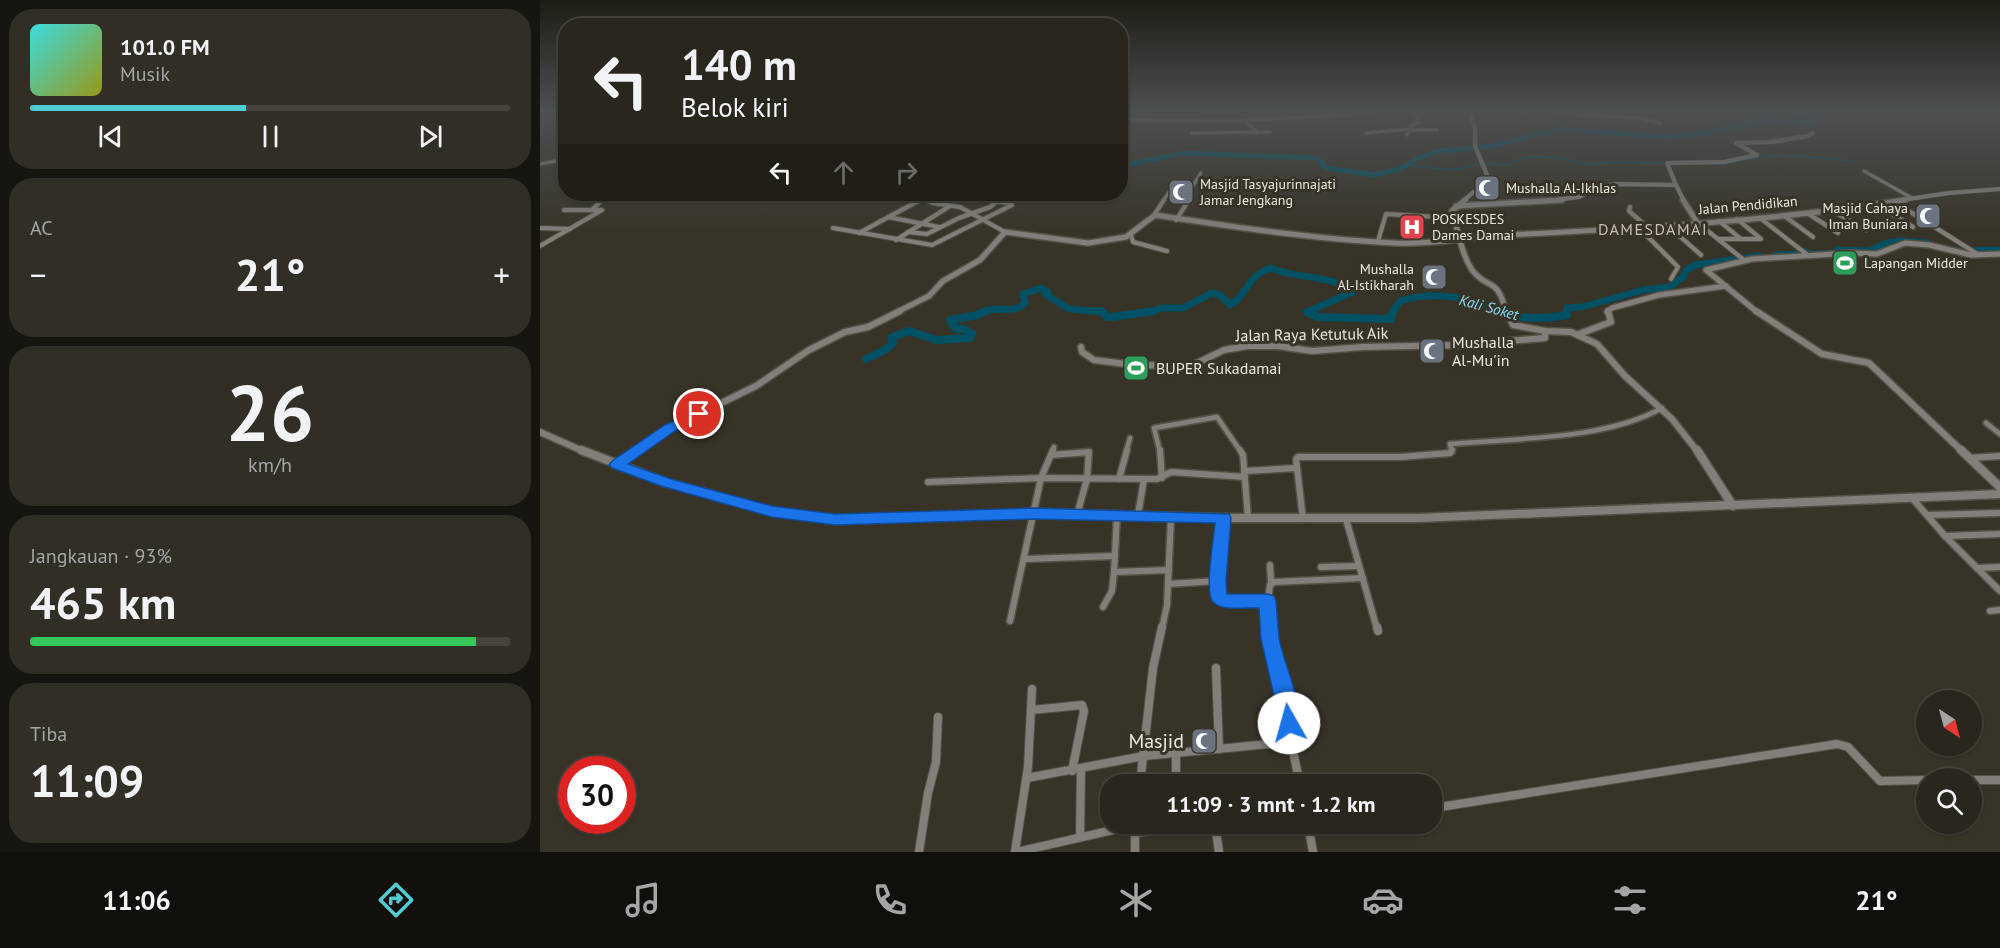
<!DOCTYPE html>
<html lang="id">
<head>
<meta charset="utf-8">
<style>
	body { margin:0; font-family:"PT Sans",sans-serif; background:#312e26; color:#f1f3f6; height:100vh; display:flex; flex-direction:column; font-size:22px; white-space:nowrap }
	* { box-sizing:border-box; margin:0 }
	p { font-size:20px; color:#a5a5a4 }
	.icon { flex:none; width:33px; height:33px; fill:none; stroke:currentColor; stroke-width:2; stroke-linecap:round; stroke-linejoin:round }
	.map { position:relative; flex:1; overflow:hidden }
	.drawer { display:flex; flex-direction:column; gap:9px; padding:9px; background:#171510; width:540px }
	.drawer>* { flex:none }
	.top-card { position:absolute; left:18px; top:18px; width:570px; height:183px; border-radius:24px; box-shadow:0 2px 4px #0004,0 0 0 2px #45433b; background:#29261d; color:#f1f3f6; overflow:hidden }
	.needle { width:39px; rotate:144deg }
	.fabs { position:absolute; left:1376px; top:690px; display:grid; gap:12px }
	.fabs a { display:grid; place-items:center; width:66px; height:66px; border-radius:50%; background:#29261d; box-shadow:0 2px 4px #0004,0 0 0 2px #45433b; font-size:30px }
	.speed { position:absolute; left:18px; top:756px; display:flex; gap:12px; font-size:30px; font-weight:700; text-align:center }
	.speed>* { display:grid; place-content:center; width:78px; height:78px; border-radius:50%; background:#29261d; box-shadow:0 2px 4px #0004,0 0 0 2px #45433b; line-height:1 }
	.speed .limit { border:9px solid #d22; background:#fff; color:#111 }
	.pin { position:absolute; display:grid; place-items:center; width:51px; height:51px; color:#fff; margin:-26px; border:3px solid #fff; border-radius:50%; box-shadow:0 2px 6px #0007 }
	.me { position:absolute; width:66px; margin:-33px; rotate:353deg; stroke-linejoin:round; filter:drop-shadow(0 0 4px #0008) }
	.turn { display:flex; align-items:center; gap:21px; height:126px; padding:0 24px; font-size:27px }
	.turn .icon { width:78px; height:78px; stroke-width:2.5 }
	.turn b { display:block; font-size:42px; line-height:51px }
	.lanes { display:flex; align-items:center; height:57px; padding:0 24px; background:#0003; justify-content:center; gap:30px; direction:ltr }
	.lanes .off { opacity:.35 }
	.big { font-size:45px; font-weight:700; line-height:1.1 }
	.drawer .widget { flex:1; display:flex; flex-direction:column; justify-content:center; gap:9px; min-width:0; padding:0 21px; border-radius:24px; background:#312e26 }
	.drawer .dial { align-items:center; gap:0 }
	.dial b { font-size:78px; line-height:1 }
	.song { display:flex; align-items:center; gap:18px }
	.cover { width:72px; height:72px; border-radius:9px; background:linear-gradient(135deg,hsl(180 70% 55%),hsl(60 70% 35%)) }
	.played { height:6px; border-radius:3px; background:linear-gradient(90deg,#51ccd5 45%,#45433b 45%) }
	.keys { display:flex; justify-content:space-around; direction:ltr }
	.heat { display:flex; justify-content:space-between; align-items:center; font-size:33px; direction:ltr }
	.charge { height:9px; border-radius:4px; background:linear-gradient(90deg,#34c759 93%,#45433b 0) }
	.trip { position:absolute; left:560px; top:774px; width:342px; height:60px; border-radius:24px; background:#29261d; box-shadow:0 2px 4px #0004,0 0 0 2px #45433b; font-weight:700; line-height:60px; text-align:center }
	.tabs { display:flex; height:96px; justify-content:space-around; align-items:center; background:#100f0c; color:#a5a5a4 }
	.tabs .icon { width:42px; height:42px }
	.tabs .selected { color:#51ccd5 }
	.tabs b { font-size:27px; color:#f1f3f6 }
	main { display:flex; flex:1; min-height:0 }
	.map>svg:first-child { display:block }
</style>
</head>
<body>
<main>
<section class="drawer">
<div class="widget">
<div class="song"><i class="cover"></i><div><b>101.0 FM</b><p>Musik</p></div></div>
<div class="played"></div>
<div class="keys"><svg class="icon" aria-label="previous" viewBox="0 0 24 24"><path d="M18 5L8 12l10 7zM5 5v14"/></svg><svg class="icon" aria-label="pause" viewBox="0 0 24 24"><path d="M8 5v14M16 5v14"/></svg><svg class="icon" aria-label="next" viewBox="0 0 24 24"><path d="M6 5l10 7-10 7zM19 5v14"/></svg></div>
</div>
<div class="widget"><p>AC</p>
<div class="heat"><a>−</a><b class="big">21°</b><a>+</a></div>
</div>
<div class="widget dial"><b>26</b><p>km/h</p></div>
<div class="widget"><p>Jangkauan · 93%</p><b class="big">465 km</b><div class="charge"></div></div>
<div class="widget"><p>Tiba</p><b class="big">11:09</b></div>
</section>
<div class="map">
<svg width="1460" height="852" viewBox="0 0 1460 852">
	<rect width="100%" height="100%" fill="#373327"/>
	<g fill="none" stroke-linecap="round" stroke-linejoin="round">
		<g stroke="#005163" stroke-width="1.5">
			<path d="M945,164L969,165C989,149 1023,160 1047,164C1056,165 1066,162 1075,162C1092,162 1110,163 1127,164"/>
			<path d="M1171,164C1189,166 1205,159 1223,157C1252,154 1281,158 1309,161"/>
			<path d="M866,165L912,170L940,164"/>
		</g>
		<path stroke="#005163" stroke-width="5" d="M580,166L644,153L774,158L782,161L783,166L787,168L835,175L862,168L876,159L899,151L953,146L1021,129L1126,137L1172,132L1224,120L1274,123L1276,121L1258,113"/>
		<g stroke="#005163" stroke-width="7">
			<path d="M1418,251L1460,250"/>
			<path d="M1236,255L1263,254V251L1271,254L1299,253L1297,250L1329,251L1347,243L1362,241L1387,243"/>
			<path d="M443,312C459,305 473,315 485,303L483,294L501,288L508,292L505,294L529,309L563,312"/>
			<path d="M609,312L622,308H643L672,293L680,295L690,305C707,296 706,277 730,268C757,279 790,275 815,291L767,312"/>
			<path d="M853,312L860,301C895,289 931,299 963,312"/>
			<path d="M1027,312V308L1042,307L1103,290L1130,287L1144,276L1146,270L1156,265L1219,256"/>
		</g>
		<g stroke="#005163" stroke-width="8">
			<path d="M554,311H562L567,317H572L614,311"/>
			<path d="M770,311L767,312L778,317L851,319L853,311"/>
			<path d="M959,311C982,320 1004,319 1027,315V311"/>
			<path d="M326,359L345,350L353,343L352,337L369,331L397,340L430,338L432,334L424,329H416L410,320L437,315L446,311"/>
		</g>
		<g stroke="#545045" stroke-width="4.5">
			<g id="minor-far4">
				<path d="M19,113L26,118"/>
				<path d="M1014,113L1100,118L1120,123"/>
				<path d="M580,120L693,121L835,113"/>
				<path d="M704,120L717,132"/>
				<path d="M871,130H897"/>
				<path d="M652,133L730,132"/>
				<path d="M826,133L870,129"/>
				<path d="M867,135L871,126L879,122L875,113"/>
				<path d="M0,164L26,159"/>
				<path d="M1324,171L1372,198"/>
				<path d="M380,195L388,201"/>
				<path d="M409,195L458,201"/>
				<path d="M61,201L68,194"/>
				<path d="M377,201L412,194"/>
				<path d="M457,201L461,198"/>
				<path d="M623,201L631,189"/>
				<path d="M648,201L650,198L647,195L661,173"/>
			</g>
		</g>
		<g stroke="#545045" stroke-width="6">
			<g id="minor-far3">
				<path d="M385,200L393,203L420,207L465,232"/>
				<path d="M446,200L469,203"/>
				<path d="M1353,201L1439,255"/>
				<path d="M1336,204L1373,227"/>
				<path d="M1090,207L1089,211L1106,226"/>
				<path d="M53,209L62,200"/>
				<path d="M1291,210L1326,230"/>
				<path d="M1267,213L1298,233"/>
				<path d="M614,215L624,200"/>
				<path d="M1243,215L1273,237"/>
				<path d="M348,217L399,227"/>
				<path d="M1220,218L1269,256"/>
				<path d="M1197,219L1220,238"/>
				<path d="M636,220L649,200"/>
				<path d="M1179,221L1201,239"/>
				<path d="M1158,223L1204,260"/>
				<path d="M1127,225L1161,255"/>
				<path d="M1097,226L1138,267L1131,279"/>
				<path d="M0,228L30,229"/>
				<path d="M293,228L392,245L472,205"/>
				<path d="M368,232L387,234L419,218L450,207L459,200"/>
				<path d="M319,233L380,200"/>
				<path d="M591,235L593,242L627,251"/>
				<path d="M1178,239H1221"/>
				<path d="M356,240L410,206"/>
				<path d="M838,241L846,214L915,218"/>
				<path d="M0,246L62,210H24"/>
			</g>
		</g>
		<g stroke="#545045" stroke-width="8">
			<g id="minor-far2">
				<path d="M1446,423L1460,434"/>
				<path d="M512,452L514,447"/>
				<path d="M586,452L590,438"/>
				<path d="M620,452L614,428L677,417L701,452"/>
				<path d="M912,452L910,444C976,438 1065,440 1122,408"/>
			</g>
		</g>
		<g stroke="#545045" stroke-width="9">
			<g id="minor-far1">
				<path d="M620,450L622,478"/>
				<path d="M700,450L703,455L708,518"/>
				<path d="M511,455L549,452L547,479L537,515"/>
				<path d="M1430,458L1460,456"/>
				<path d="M704,471L757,468"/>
				<path d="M579,479L587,450"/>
				<path d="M388,482L501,478L617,479L631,472L705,477"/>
				<path d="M1372,498L1405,536L1460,591"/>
				<path d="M577,515L574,572L629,570"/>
				<path d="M598,515L604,479"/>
				<path d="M1388,515L1460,513"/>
				<path d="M763,519L756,459L758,457H860L910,453L912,450"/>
				<path d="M806,519L837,629"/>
				<path d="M1405,536L1460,534"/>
				<path d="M485,559L575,556"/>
				<path d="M730,565L731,582"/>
				<path d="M781,567L819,566"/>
				<path d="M1437,568L1460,567"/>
				<path d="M678,581L681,600L728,601"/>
				<path d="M628,584L678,581L683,518"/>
				<path d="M563,607L572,591L574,572"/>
				<path d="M1450,611L1460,610"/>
				<path d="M470,621L501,478L513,450"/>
				<path d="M622,629L627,605L631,517"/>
				<path d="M730,629L728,601L730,585L734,582L823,578"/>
			</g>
		</g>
		<g stroke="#545045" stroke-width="10">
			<g id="minor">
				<path d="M730,627L745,695L751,742L760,784"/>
				<path d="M837,627L838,631"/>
				<path d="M676,668L679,749"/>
				<path d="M492,710L542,705L544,711L532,771"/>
				<path d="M636,753V784"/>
				<path d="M487,778L604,756L751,742"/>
				<path d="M1431,780H1460"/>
				<path d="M600,784L613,668L622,627"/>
				<path d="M891,800L900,807L1297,744L1308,747L1340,781L1386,780"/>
				<path d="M675,824L679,852"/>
				<path d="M768,824L773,852"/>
				<path d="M595,831V852"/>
				<path d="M595,833L665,824"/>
				<path d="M540,837L541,769"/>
				<path d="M379,852L388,793L396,762L398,717"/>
				<path d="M475,852L488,767L492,689"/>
				<path d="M477,852L595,825"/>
			</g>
		</g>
		<g stroke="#545045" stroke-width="5">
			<g id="tertiary-far3">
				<path d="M1136,185L1144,201"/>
				<path d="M923,201L942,185L947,175L935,146V128L930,113"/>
				<path d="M1007,201L1039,197L1059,187L1075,184L1136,185L1127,163L1184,162L1217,155L1196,143L1231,142L1268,136L1273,133"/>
				<path d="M1355,201L1409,193L1460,189"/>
			</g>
		</g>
		<g stroke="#545045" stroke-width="8">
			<g id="tertiary-far2">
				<path d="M925,200L912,211C918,230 921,253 932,270C948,291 957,275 966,312"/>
				<path d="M1143,200L1157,222"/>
				<path d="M916,206L1022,200"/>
				<path d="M357,312L389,296L403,281L440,260L465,232L548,243L586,237L615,215C694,227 774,239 854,243C890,245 927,237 963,235C1097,229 1232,221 1365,200"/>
				<path d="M1067,312L1072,308L1119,295L1186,286"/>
				<path d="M1217,312L1166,270L1212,259L1311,253L1337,254L1365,243L1389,245L1431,255L1460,254"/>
			</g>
		</g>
		<g stroke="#545045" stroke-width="9">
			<g id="tertiary-far1">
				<path d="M966,311L973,325L1005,331L1031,332L1057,344L1085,376L1132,419L1158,452"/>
				<path d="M1216,311L1282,354L1329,363L1423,452"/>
				<path d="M1039,334L1071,322L1068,311"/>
				<path d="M541,347L542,352L554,360L594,365L651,366L684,350L708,346H738L772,351L823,347L922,345L1005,338V331"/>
				<path d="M0,432L45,452"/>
				<path d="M96,452L130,428L216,386L269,350L305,332L328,327L360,311"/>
			</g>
		</g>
		<g stroke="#545045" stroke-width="11">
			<g id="tertiary">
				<path d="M41,450L127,483L232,511L295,520L494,513L683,518H878L1460,494"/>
				<path d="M1157,450L1193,506"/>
				<path d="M1421,450L1460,487"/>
				<path d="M77,465L98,450"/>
			</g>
		</g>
		<use href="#minor-far4" stroke="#827e79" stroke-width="3"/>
		<use href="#minor-far3" stroke="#827e79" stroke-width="4"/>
		<use href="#minor-far2" stroke="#827e79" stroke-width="4.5"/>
		<use href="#minor-far1" stroke="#827e79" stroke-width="6"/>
		<use href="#minor" stroke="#827e79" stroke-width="8"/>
		<use href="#tertiary-far3" stroke="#827e79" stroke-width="4"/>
		<use href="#tertiary-far2" stroke="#827e79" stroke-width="5"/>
		<use href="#tertiary-far1" stroke="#827e79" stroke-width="6"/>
		<use href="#tertiary" stroke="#827e79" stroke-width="8"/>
	</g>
	<linearGradient id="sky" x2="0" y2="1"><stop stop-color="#1e1c15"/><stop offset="0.48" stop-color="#4d5052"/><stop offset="1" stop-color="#4d5052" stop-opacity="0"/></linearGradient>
	<rect width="1460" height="233" fill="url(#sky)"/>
	<path fill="#1a73e8" stroke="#114b97" stroke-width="1.5" d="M159,410L166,414L164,417L135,431L88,464L131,479L232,506L295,514L494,508L689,514L691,518L686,581L687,594H728L734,596L736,601C737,613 738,626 739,638C743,663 766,707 756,730L749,732L742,730L721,639L719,608C707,607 683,612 673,602C664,592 674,538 675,523L494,519L295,525L232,517L121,486L72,468L69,465L72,461L125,425Z"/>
	<defs>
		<g id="mosque-square" transform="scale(1.35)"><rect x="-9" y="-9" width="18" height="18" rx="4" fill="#6b7280" stroke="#373327"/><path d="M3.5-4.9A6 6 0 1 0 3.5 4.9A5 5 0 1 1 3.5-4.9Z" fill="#fff"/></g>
		<g id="hospital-square" transform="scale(1.35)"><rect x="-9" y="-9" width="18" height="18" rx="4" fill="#e0444e" stroke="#373327"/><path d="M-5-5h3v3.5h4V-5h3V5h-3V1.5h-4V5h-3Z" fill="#fff"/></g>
		<g id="stadium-square" transform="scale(1.35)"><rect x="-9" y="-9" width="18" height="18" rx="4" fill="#2e9e5b" stroke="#373327"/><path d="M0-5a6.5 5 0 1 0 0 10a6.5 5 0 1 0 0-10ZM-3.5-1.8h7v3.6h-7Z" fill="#fff"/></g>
	</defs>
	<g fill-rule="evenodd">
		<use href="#mosque-square" x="947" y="188"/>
		<use href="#mosque-square" x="641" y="192"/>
		<use href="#mosque-square" x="1388" y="216"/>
		<use href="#hospital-square" x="872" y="227"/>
		<use href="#stadium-square" x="1305" y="263"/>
		<use href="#mosque-square" x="894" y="277"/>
		<use href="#mosque-square" x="892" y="351"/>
		<use href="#stadium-square" x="596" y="368"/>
		<use href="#mosque-square" x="664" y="741"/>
	</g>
	<g text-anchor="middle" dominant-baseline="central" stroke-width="6" stroke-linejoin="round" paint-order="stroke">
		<g font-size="14" fill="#eae8e0" stroke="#373327" text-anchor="start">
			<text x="660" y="184">Masjid Tasyajurinnajati<tspan x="660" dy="16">Jamar Jengkang</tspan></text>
			<text x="966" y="188">Mushalla Al-Ikhlas</text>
			<text x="1368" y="208" text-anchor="end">Masjid Cahaya<tspan x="1368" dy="16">Iman Buniara</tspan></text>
			<text x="892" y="219">POSKESDES<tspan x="892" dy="16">Dames Damai</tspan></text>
			<text x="1324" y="263">Lapangan Midder</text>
			<text x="874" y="269" text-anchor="end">Mushalla<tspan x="874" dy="16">Al-Istikharah</tspan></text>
		</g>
		<g font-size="14" fill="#eae8e0" stroke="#373327">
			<text transform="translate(1208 205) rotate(-5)">Jalan Pendidikan</text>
		</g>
		<g font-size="15" font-style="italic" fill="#84dcf6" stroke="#373327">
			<text transform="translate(949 307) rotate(15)">Kali Soket</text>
		</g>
		<g font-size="16" letter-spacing="1.5" fill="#c4bfb1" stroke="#373327">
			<text x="1113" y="229">DAMESDAMAI</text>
		</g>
		<g font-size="16" fill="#eae8e0" stroke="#373327">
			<text transform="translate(772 334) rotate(-1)">Jalan Raya Ketutuk Aik</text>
		</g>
		<g font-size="16" fill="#eae8e0" stroke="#373327" text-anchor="start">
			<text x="912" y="342">Mushalla<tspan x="912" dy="18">Al-Mu'in</tspan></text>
			<text x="616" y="368">BUPER Sukadamai</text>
		</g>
		<g font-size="20" fill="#eae8e0" stroke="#373327" text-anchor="end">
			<text x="644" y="741">Masjid</text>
		</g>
	</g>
</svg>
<div class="fabs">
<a><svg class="needle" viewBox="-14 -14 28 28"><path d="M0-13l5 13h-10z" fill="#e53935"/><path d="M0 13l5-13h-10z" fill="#a5a5a4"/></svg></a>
<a><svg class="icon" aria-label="search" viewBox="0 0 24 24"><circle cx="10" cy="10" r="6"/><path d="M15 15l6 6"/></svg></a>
</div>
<div class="speed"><div class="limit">30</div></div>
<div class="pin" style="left:159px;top:414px;background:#d93025"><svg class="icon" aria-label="arrive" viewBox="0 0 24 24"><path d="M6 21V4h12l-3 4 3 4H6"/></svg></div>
<svg class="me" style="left:749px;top:723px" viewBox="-20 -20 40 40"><circle r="19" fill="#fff"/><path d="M0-13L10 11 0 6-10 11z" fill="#1a73e8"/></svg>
<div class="trip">11:09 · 3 mnt · 1.2 km</div>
<div class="top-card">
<div class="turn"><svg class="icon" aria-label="left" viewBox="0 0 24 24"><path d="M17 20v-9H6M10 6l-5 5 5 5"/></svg><div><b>140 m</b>Belok kiri</div></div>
<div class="lanes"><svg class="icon" aria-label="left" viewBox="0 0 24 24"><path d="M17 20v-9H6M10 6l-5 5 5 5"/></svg><svg class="icon off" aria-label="ahead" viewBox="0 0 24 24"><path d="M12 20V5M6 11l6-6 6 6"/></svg><svg class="icon off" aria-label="right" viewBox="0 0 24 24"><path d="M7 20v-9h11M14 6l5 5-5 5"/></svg></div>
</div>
</div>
</main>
<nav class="tabs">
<b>11:06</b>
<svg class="icon selected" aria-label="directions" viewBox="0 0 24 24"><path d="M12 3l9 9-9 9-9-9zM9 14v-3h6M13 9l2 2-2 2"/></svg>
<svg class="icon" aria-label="music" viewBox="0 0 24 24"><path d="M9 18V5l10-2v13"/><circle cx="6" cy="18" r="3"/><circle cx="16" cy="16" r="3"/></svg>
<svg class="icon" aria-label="phone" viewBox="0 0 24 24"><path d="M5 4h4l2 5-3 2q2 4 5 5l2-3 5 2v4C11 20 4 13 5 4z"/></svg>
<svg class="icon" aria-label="climate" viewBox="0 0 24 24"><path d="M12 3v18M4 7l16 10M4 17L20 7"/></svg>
<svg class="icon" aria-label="car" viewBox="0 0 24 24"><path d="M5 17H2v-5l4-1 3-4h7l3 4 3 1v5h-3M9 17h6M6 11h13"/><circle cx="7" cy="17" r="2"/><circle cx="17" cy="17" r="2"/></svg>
<svg class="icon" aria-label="filters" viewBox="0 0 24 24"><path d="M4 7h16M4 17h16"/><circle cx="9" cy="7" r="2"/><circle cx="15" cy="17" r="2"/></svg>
<b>21°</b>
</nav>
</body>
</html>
